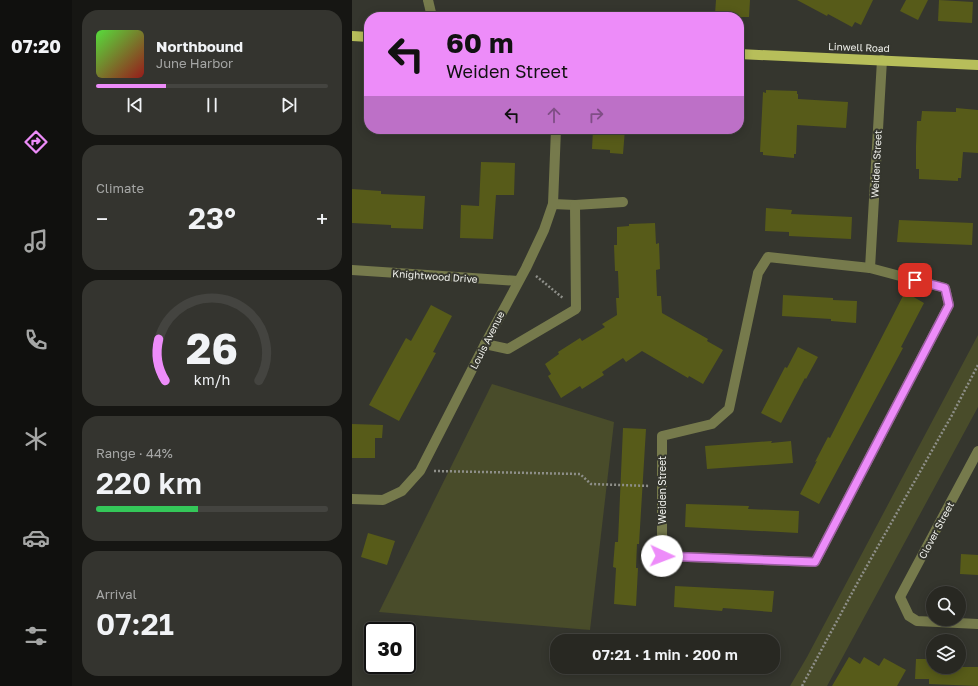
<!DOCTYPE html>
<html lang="en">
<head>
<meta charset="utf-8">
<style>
	body { margin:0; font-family:"Golos Text",sans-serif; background:#34342f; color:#f1f3f6; height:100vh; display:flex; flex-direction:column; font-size:15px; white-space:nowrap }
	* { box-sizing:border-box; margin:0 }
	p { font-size:13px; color:#a5a6a5 }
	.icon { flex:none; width:22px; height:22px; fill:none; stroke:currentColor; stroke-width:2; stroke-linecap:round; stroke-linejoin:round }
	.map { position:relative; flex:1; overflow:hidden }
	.sheet { display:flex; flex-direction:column; gap:10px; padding:10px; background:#161613; width:280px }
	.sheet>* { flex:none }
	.hud { position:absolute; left:12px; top:12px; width:380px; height:122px; border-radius:16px; box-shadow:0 2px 10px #0003,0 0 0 1px #444440; background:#ed8cf9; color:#111; overflow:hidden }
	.fabs { position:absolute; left:574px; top:586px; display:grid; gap:8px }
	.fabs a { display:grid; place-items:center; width:40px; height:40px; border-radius:50%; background:#282822; box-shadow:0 2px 10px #0003,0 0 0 1px #444440; font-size:20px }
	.speed { position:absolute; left:12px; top:622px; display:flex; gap:8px; font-size:20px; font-weight:700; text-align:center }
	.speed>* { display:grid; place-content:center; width:52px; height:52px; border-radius:50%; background:#282822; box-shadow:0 2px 10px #0003,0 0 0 1px #444440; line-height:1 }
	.speed .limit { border:2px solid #111; border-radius:6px; background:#fff; color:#111 }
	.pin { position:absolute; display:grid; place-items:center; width:34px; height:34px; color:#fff; margin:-17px; border-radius:8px; box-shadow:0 2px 6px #0006 }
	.me { position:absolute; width:44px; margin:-22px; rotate:92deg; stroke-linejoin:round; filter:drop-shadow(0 0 3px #0008) }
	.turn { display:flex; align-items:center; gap:14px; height:84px; padding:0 16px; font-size:18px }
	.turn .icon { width:52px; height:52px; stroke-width:2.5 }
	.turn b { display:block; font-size:28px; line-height:34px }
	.lanes { display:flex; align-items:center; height:38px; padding:0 16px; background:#0003; justify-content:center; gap:20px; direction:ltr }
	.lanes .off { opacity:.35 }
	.big { font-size:30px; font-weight:600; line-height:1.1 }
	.sheet .widget { flex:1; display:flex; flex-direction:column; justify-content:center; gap:6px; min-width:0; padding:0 14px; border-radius:16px; background:#34342f }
	.sheet .dial { align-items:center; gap:0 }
	.dial svg { height:104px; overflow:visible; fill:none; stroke:#444440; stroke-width:7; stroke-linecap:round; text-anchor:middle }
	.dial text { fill:#f1f3f6; stroke:none }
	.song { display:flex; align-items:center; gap:12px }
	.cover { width:48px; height:48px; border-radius:6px; background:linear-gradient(135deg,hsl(110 70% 55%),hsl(0 70% 35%)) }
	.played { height:4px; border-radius:2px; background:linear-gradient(90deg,#ed8cf9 30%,#444440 30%) }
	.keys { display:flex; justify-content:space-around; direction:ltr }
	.heat { display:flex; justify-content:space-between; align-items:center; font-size:22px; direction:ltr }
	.charge { height:6px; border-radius:3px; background:linear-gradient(90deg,#34c759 44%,#444440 0) }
	.trip { position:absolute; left:198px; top:634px; width:230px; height:40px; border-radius:16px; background:#282822; box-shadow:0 2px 10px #0003,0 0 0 1px #444440; font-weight:600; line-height:40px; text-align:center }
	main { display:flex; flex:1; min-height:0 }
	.dock { display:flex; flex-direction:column; width:72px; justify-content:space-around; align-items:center; background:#10100e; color:#a5a6a5 }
	.dock .icon { width:28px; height:28px }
	.dock .selected { color:#ed8cf9 }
	.dock b { font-size:18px; color:#f1f3f6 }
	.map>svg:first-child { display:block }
</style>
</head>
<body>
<main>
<nav class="dock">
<b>07:20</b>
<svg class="icon selected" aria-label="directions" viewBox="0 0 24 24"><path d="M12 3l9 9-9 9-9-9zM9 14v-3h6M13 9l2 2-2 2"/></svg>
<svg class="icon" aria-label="music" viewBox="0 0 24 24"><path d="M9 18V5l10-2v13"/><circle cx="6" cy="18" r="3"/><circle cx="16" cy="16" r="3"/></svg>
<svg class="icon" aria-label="phone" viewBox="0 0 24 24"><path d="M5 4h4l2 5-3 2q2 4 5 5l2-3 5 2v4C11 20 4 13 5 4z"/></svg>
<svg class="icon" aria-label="climate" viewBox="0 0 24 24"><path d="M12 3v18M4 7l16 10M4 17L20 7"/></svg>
<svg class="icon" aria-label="car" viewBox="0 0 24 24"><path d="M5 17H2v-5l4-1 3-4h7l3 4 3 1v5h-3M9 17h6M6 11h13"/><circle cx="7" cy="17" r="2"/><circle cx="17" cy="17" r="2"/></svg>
<svg class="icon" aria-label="filters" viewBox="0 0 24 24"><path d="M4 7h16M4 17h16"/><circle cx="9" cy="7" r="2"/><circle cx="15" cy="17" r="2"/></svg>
</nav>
<section class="sheet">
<div class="widget">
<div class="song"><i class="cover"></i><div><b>Northbound</b><p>June Harbor</p></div></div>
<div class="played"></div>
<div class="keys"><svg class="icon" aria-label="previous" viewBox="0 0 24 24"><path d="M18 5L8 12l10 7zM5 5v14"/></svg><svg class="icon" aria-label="pause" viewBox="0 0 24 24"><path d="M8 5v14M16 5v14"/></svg><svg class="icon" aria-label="next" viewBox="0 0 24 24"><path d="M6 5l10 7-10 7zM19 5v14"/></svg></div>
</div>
<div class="widget"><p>Climate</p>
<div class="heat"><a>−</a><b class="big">23°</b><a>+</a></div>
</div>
<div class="widget dial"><svg viewBox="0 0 100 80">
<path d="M14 69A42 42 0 1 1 86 69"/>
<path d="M14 69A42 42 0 0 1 9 37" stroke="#ed8cf9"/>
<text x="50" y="56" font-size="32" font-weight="700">26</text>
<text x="50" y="72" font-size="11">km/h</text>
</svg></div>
<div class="widget"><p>Range · 44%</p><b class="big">220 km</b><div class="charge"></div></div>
<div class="widget"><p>Arrival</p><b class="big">07:21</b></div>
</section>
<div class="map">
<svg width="626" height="686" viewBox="0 0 626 686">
	<rect width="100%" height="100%" fill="#35362e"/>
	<g fill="#494c2a">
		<path d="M626,335V407L475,686H438L455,657Z"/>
		<path d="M140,384L262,422L238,630L27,612Z"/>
	</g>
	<g fill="#575b19">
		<path d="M364,0H398L397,17H383V15L363,14Z"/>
		<path d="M445,0H521L509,25L503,22L500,27L476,14L475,16Z"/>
		<path d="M554,0H576L566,20L548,11Z"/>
		<path d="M587,0L621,2L620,23L586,21Z"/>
		<path d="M414,90L445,91V94H446V99L496,102L494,128L445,125L444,154H442V158L411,155V152H408L411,92L414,93Z"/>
		<path d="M604,108L626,110V153L611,152L609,178H606V181L567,179V169H564V146L565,121H569L570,111L604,112Z"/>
		<path d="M241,129H273L271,154L258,153V150L240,149Z"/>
		<path d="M129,162L163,163L162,195H144L141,239L108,238L109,205L127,206Z"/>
		<path d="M0,189L29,191V194L73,196L71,229L39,228V225L0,223Z"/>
		<path d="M414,208L440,210L439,214L500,217L499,239L437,236V232L413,231Z"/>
		<path d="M547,220L621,223L620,245L545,242Z"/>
		<path d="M303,223L304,244L307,243L308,269L304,270L305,296H309L310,313L356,339L355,341L371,350L351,384L337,376L336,378L290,351L274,362L271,358L250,372L252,375L230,389L228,386L209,398L196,376L199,374L193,364L207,354L206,352L228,338L230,341L253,327L250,324L265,315L264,298H267L266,271H263L262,245H265V227L277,226V224Z"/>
		<path d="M553,292L572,303L549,347L551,348L467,504L448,494L465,461L463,462L476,437L478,438Z"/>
		<path d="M431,295L481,298V300L505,301L504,323L479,321V319L430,316Z"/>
		<path d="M79,305L100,316L81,352L84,353L47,421L17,405L54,338L59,341Z"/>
		<path d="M446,347L466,357L454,379L453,378L429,423L409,413L433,367L435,368Z"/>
		<path d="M0,424L31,425L30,438H23V458H0Z"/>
		<path d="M271,428L294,429L287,544H285L284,568H286L284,606L262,604L264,568L261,567L263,542H266Z"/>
		<path d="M420,441L419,443L439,441L441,463L355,469L353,446Z"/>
		<path d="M334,504L397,506L396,509L447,511L446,533L333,527Z"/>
		<path d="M16,533L43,541L35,565L9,557Z"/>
		<path d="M609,554L626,555V575L608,574Z"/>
		<path d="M323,586L422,591L420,612L371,608L370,611L322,607Z"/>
		<path d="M497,657L508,664L512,657L527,666L532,658L554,670L545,686H480Z"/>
		<path d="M564,659H581V667H626V686L577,684V679H563Z"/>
	</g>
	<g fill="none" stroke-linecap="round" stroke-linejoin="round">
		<g stroke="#8e8f89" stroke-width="2.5" stroke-dasharray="2 2" stroke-linecap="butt">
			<path d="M184,276L211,298"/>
			<path d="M82,471L228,474L239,484L298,486"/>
			<path d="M450,686L507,580L600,415L626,365"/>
		</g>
		<g stroke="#767a4c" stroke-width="10">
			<path d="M76,0L80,17"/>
			<path d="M201,204L223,205L271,202"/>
			<path d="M416,257L518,268L593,288L597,305L463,562L310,556V436L360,424L377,409L406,273Z"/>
			<path d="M518,268L530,60"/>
			<path d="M0,270L166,281"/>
			<path d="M133,344L156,349L224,309L223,205"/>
			<path d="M626,451L548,597L557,616L565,621L626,624"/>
			<path d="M0,499L31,500L50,491L68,471L133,344L174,268L192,230L201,204L204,129"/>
		</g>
		<g stroke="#b7be5a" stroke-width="10">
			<path d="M0,36L17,37"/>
			<path d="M387,54L626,65"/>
		</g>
	</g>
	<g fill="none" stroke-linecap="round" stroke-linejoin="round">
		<g stroke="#9a5ba2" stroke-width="10">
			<path id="route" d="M310,556L463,562L597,305L593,288L563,280"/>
		</g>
		<use href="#route" stroke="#ed8cf9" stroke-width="7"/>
	</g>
	<g text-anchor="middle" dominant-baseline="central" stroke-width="4" stroke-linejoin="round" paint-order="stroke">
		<g font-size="10" fill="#f1f2ed" stroke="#35362e">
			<text transform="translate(507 47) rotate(2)">Linwell Road</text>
			<text transform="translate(524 164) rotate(-87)">Weiden Street</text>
			<text transform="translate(83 276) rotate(4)">Knightwood Drive</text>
			<text transform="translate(135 340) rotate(-63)">Louis Avenue</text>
			<text transform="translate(310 490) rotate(-90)">Weiden Street</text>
			<text transform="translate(584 530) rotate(-62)">Clover Street</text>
		</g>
	</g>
</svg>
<div class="fabs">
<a><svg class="icon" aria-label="search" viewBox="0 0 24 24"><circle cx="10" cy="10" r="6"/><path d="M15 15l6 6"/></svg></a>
<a><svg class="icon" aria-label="layers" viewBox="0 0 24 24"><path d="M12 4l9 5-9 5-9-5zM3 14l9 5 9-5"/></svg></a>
</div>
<div class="speed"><div class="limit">30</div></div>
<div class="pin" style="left:563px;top:280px;background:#d93025"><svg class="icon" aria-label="arrive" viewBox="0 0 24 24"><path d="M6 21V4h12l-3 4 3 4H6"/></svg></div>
<svg class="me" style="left:310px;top:556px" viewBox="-20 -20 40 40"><circle r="19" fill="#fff"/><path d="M0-13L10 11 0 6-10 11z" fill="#ed8cf9"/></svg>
<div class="trip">07:21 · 1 min · 200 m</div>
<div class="hud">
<div class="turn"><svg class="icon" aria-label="left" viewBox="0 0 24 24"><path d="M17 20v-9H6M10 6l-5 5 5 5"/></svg><div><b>60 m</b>Weiden Street</div></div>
<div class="lanes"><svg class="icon" aria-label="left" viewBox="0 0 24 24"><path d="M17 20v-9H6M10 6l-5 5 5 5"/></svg><svg class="icon off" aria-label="ahead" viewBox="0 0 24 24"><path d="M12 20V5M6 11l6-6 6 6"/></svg><svg class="icon off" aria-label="right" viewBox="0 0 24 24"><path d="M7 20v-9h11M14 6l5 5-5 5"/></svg></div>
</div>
</div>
</main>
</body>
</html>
